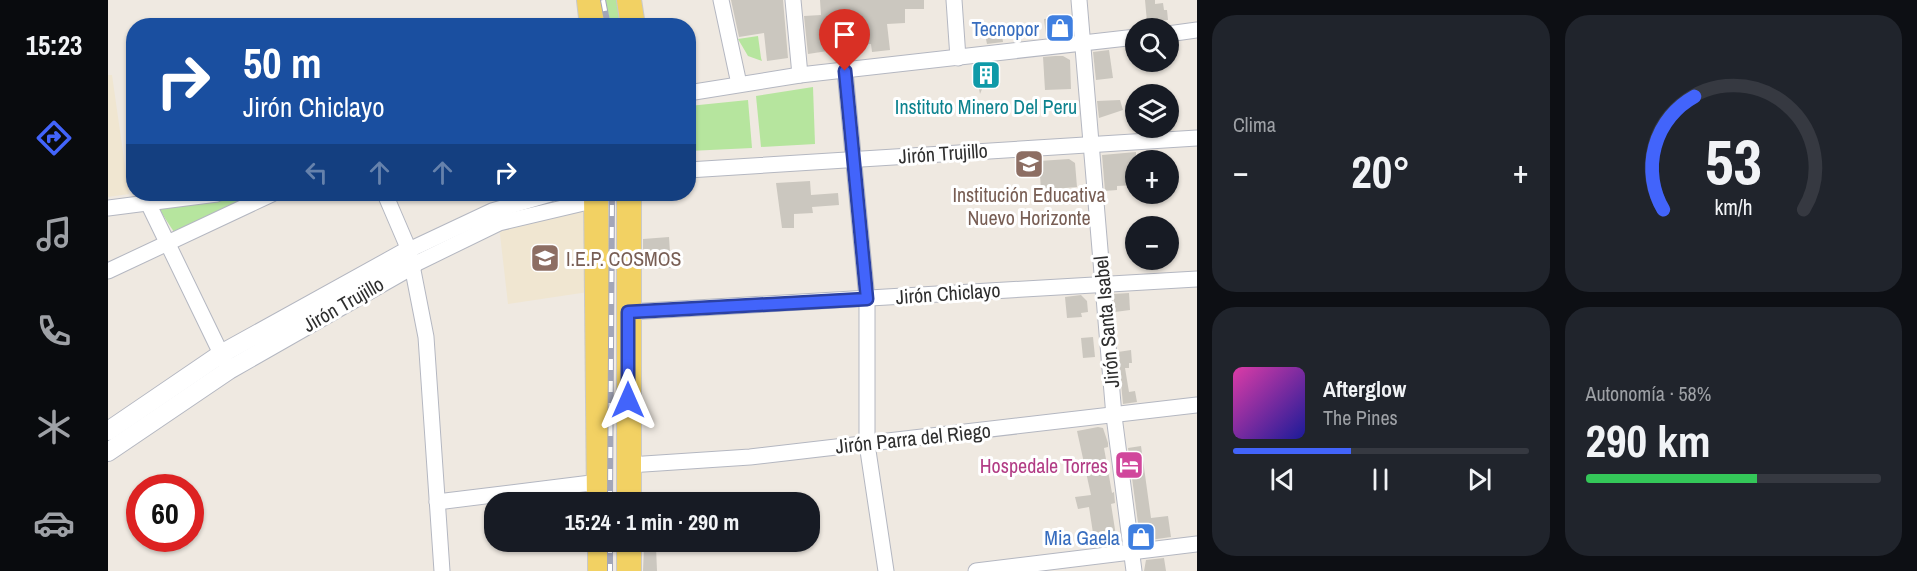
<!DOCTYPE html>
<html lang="es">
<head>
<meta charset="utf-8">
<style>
	body { margin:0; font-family:"Archivo Narrow",sans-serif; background:#20242c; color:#f1f3f6; height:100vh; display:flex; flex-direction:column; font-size:22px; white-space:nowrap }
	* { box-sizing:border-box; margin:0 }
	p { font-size:20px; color:#9ea1a6 }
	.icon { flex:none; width:33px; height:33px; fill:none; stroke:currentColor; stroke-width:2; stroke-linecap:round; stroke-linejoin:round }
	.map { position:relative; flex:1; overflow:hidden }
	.panel { display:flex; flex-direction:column; gap:15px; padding:15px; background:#0d0f14; width:720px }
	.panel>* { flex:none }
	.top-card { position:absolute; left:18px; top:18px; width:570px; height:183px; border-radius:24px; box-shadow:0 2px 4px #0004; background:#1a4fa0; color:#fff; overflow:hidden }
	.controls { position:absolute; left:1017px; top:18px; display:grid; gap:12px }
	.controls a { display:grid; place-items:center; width:54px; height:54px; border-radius:50%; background:#171b24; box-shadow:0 2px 4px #0004; font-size:30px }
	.speed { position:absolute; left:18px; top:474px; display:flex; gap:12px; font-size:30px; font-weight:700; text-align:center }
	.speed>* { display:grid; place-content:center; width:78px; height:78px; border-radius:50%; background:#171b24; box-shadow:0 2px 4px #0004; line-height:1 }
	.speed .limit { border:9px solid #d22; background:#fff; color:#111 }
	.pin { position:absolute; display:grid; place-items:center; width:51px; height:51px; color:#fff; margin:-62px -26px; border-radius:50% 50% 50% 0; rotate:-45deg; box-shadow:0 0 6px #0007 }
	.pin .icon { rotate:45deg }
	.me { position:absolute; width:66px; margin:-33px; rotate:0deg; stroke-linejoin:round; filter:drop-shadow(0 0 4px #0008) }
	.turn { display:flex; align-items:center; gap:21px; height:126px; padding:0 18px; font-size:27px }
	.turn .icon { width:78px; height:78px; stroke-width:2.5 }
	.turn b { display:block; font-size:42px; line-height:51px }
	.lanes { display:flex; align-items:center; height:57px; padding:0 18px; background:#0003; justify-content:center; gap:30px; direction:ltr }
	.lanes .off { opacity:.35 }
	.big { font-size:45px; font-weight:800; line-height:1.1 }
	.panel .widget { flex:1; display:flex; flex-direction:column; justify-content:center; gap:9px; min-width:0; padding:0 21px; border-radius:24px; background:#20242c }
	.panel .dial { align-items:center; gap:0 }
	.dial svg { height:156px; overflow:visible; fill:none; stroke:#363941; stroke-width:7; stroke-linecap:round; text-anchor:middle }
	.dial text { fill:#f1f3f6; stroke:none }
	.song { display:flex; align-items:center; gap:18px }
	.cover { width:72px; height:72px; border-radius:9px; background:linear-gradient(135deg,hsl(320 70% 55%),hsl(240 70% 35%)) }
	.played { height:6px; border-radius:3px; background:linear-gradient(90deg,#4264fb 40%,#363941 40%) }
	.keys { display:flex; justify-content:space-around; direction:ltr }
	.heat { display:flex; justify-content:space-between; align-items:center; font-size:33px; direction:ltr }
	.charge { height:9px; border-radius:4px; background:linear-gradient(90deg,#34c759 58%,#363941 0) }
	.panel .tiles { flex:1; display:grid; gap:15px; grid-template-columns:repeat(2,1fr) }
	.trip { position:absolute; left:376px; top:492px; width:336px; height:60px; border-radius:24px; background:#171b24; box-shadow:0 2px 4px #0004; font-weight:800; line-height:60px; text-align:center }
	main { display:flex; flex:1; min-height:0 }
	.tab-bar { display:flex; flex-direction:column; width:108px; justify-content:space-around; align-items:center; background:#090b0e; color:#9ea1a6 }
	.tab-bar .icon { width:42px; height:42px }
	.tab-bar .on { color:#4264fb }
	.tab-bar b { font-size:27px; color:#f1f3f6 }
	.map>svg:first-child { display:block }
</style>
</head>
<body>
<main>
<nav class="tab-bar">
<b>15:23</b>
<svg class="icon on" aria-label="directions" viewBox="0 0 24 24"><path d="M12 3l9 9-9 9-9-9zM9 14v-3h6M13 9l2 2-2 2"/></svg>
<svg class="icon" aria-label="music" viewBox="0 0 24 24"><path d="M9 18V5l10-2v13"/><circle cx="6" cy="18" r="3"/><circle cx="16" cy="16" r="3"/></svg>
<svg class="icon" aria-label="phone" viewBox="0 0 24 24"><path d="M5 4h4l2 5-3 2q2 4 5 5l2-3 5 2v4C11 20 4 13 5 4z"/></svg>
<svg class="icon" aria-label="climate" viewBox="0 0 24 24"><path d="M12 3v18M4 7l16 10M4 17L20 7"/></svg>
<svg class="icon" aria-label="car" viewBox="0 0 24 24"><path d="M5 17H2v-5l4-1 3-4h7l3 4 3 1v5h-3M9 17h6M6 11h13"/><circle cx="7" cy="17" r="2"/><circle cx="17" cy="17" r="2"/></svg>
</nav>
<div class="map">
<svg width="1089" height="571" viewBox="0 0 1089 571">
	<rect width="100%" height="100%" fill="#efe9e1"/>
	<g fill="#f0e6d1">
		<path d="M0,75H4L21,194L0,197Z"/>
		<path d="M480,194V292L400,304L390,217Z"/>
	</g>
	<g fill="#b6e59e">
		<path d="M497,0H509L513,25H503Z"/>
		<path d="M650,36L653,58L654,61L640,56L630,39Z"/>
		<path d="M705,87L707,144L653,147L648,96Z"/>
		<path d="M640,100L644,148L581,151V106Z"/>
		<path d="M145,194L147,197L66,232L49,206Z"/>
	</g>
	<g fill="#cbc7bf">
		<path d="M623,0H675L680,58L659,61L656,33L631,37Z"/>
		<path d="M712,0H816V9H797V23L779,24L782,50L764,52L763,44L744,45L745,53L727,55L726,50L700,54L696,16L713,15Z"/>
		<path d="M1037,0H1047V4L1055,3L1056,10H1059L1060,20L1039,22Z"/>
		<path d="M956,17L957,26L952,33L938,35L936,19Z"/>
		<path d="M892,22L895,42L879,44L875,25Z"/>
		<path d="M1001,50L1005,78L988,80L985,52Z"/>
		<path d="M947,56H955L962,60L963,89L937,90L935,57Z"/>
		<path d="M885,65L887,77L878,79L872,94L867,68Z"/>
		<path d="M1012,100L1015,110L991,118L989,101Z"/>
		<path d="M1028,152V185L1009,186V190L997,191L994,155Z"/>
		<path d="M961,159L967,163L969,187L933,190L931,161Z"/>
		<path d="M702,181L703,195L730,193L731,205L704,207L705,213L686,214V228H674L668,183Z"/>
		<path d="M561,237L563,268L535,269V239Z"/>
		<path d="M1021,293L1022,310L1007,312L1005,294Z"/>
		<path d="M973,295L979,301L980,312L973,313L974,317L959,318L957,297Z"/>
		<path d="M985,337L987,357L975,358L973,338Z"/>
		<path d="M1023,350L1024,363H1021V368H1017L1021,392L1027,391L1029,402L1015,404L1010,352Z"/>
		<path d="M990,427L995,428L1000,443V447L996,448L1004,493L1006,492L1007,503L1003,504L1008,536L1003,544L987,546L981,507L970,509L967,497L983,495L969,431Z"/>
		<path d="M1033,446L1043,518L1060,516L1063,537L1035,541L1032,538L1020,448Z"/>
		<path d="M477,494V502H457V496Z"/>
		<path d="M536,547H548L549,571H535Z"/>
		<path d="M1056,558L1058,571H1036L1038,560Z"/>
	</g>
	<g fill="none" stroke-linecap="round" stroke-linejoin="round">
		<g stroke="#b4b7c1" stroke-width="17">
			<g id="minor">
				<path d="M613,0L631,84"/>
				<path d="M685,0L692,75"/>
				<path d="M846,0L850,58"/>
				<path d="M971,0L1006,416L1026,571"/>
				<path d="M1060,34L1089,30"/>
				<path d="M737,71L759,299V444L778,571"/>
				<path d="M580,93L692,75L1028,37"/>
				<path d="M580,170L1089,138"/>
				<path d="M277,194L301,250L318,337L334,571"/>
				<path d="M40,203L118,364"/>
				<path d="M0,208L109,194"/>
				<path d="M301,250L384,211L442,194"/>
				<path d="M305,265L391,223L480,202L486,194"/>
				<path d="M0,271L164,194"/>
				<path d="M520,312L1089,279"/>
				<path d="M521,465L642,457L1089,405"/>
				<path d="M329,502L491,482"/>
				<path d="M868,571L1089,544"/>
			</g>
		</g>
		<g stroke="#b4b7c1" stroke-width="20">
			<g id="tertiary">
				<path d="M0,431L113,354L301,250"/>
				<path d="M0,452L121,370L305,265"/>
			</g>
		</g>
		<g stroke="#c9c9c9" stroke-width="26">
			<g id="primary">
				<path d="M481,0L484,26"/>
				<path d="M521,0L525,26"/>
				<path d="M488,194L491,502"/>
				<path d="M521,502V194"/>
				<path d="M492,542V571"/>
				<path d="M521,542V571"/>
			</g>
		</g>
		<use href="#minor" stroke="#fff" stroke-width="15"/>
		<use href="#tertiary" stroke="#fff" stroke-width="18"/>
		<use href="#primary" stroke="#f2d163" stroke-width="24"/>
		<g stroke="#a3a6b8" stroke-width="6">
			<g id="rail">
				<path d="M495,0L500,26"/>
				<path d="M502,502L504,194"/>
				<path d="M502,542V571"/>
			</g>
		</g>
		<use href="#rail" stroke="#fff" stroke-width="4" stroke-dasharray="11" stroke-linecap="butt"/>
	</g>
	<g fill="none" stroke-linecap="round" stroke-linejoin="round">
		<g stroke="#2b41a3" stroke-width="15">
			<path id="route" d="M520,400V312L759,299L737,71"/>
		</g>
		<use href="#route" stroke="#4264fb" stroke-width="10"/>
	</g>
	<defs>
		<g id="shop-square" transform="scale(1.5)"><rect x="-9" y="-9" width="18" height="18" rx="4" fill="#3f7fe0" stroke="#fff"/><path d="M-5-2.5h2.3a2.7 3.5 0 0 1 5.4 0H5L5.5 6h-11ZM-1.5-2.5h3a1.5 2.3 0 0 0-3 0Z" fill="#fff"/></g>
		<g id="building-square" transform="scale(1.5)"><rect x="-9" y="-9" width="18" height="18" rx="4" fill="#0f9aa8" stroke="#fff"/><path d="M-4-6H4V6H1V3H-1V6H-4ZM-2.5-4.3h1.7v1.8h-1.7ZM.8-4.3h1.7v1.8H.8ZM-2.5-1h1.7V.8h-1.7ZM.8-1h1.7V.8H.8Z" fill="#fff"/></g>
		<g id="school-square" transform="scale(1.5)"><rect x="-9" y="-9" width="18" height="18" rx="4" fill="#8d6e63" stroke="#fff"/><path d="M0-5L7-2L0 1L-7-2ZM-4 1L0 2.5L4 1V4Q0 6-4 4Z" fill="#fff"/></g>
		<g id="hotel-square" transform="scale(1.5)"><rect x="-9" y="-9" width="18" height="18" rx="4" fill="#d1479c" stroke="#fff"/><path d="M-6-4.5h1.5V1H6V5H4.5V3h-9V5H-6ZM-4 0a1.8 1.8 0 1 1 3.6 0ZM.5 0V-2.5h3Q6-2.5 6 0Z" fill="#fff"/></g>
	</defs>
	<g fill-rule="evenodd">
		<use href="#shop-square" x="952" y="28"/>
		<use href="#building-square" x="878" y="75"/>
		<use href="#school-square" x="921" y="164"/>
		<use href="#school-square" x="437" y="258"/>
		<use href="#hotel-square" x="1021" y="465"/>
		<use href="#shop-square" x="1033" y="537"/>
	</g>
	<g text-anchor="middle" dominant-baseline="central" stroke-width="6" stroke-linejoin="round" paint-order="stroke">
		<g font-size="20" fill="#366cbe" stroke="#fff" text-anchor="end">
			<text x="931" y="28">Tecnopor</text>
			<text x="1012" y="537">Mia Gaela</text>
		</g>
		<g font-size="20" fill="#0d838f" stroke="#fff">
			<text x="878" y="106">Instituto Minero Del Peru</text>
		</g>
		<g font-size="20" fill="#2e2e2e" stroke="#fff">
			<text transform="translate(835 153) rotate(-4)">Jirón Trujillo</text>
			<text transform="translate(840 293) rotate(-4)">Jirón Chiclayo</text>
			<text transform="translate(235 304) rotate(-30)">Jirón Trujillo</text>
			<text transform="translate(998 322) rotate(-95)">Jirón Santa Isabel</text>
			<text transform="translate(805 438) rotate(-6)">Jirón Parra del Riego</text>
		</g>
		<g font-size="20" fill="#785e54" stroke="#fff">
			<text x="921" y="194">Institución Educativa<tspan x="921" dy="23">Nuevo Horizonte</tspan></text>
			<text x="458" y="258" text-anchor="start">I.E.P. COSMOS</text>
		</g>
		<g font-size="20" fill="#b23c85" stroke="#fff" text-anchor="end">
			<text x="1000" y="465">Hospedale Torres</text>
		</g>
	</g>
</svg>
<div class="controls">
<a><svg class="icon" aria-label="search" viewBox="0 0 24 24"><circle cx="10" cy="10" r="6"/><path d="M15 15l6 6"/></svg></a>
<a><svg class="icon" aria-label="layers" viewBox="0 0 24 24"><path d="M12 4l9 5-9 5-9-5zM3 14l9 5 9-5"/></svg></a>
<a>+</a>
<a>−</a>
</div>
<div class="speed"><div class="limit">60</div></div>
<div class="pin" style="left:737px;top:71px;background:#d93025"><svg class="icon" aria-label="arrive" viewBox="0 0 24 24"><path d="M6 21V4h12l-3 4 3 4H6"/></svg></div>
<svg class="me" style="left:520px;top:400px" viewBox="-20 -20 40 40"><path d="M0-17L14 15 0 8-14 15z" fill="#4264fb" stroke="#fff" stroke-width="4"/></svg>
<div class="trip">15:24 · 1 min · 290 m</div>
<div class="top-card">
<div class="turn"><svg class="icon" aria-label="right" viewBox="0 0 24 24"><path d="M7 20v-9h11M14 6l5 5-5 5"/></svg><div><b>50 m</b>Jirón Chiclayo</div></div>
<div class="lanes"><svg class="icon off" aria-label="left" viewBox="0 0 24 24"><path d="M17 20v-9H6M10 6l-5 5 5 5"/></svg><svg class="icon off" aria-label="ahead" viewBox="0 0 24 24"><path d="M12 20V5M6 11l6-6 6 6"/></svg><svg class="icon off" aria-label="ahead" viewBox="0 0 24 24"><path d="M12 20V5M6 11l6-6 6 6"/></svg><svg class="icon" aria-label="right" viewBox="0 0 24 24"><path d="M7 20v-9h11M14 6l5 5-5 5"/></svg></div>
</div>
</div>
<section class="panel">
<div class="tiles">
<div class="widget"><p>Clima</p>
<div class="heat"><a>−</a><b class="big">20°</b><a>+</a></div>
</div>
<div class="widget dial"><svg viewBox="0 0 100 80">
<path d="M14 69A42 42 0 1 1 86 69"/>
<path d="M14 69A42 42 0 0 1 30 11" stroke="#4264fb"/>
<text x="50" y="56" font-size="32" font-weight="700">53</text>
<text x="50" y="72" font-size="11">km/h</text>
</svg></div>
<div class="widget">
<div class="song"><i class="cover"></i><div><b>Afterglow</b><p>The Pines</p></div></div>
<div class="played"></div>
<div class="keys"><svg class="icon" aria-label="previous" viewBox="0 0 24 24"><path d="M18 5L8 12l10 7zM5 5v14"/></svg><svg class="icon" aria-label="pause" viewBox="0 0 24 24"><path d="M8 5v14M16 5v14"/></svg><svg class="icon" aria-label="next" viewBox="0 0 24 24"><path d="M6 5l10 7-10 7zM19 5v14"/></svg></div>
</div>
<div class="widget"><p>Autonomía · 58%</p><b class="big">290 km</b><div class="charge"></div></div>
</div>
</section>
</main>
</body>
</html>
